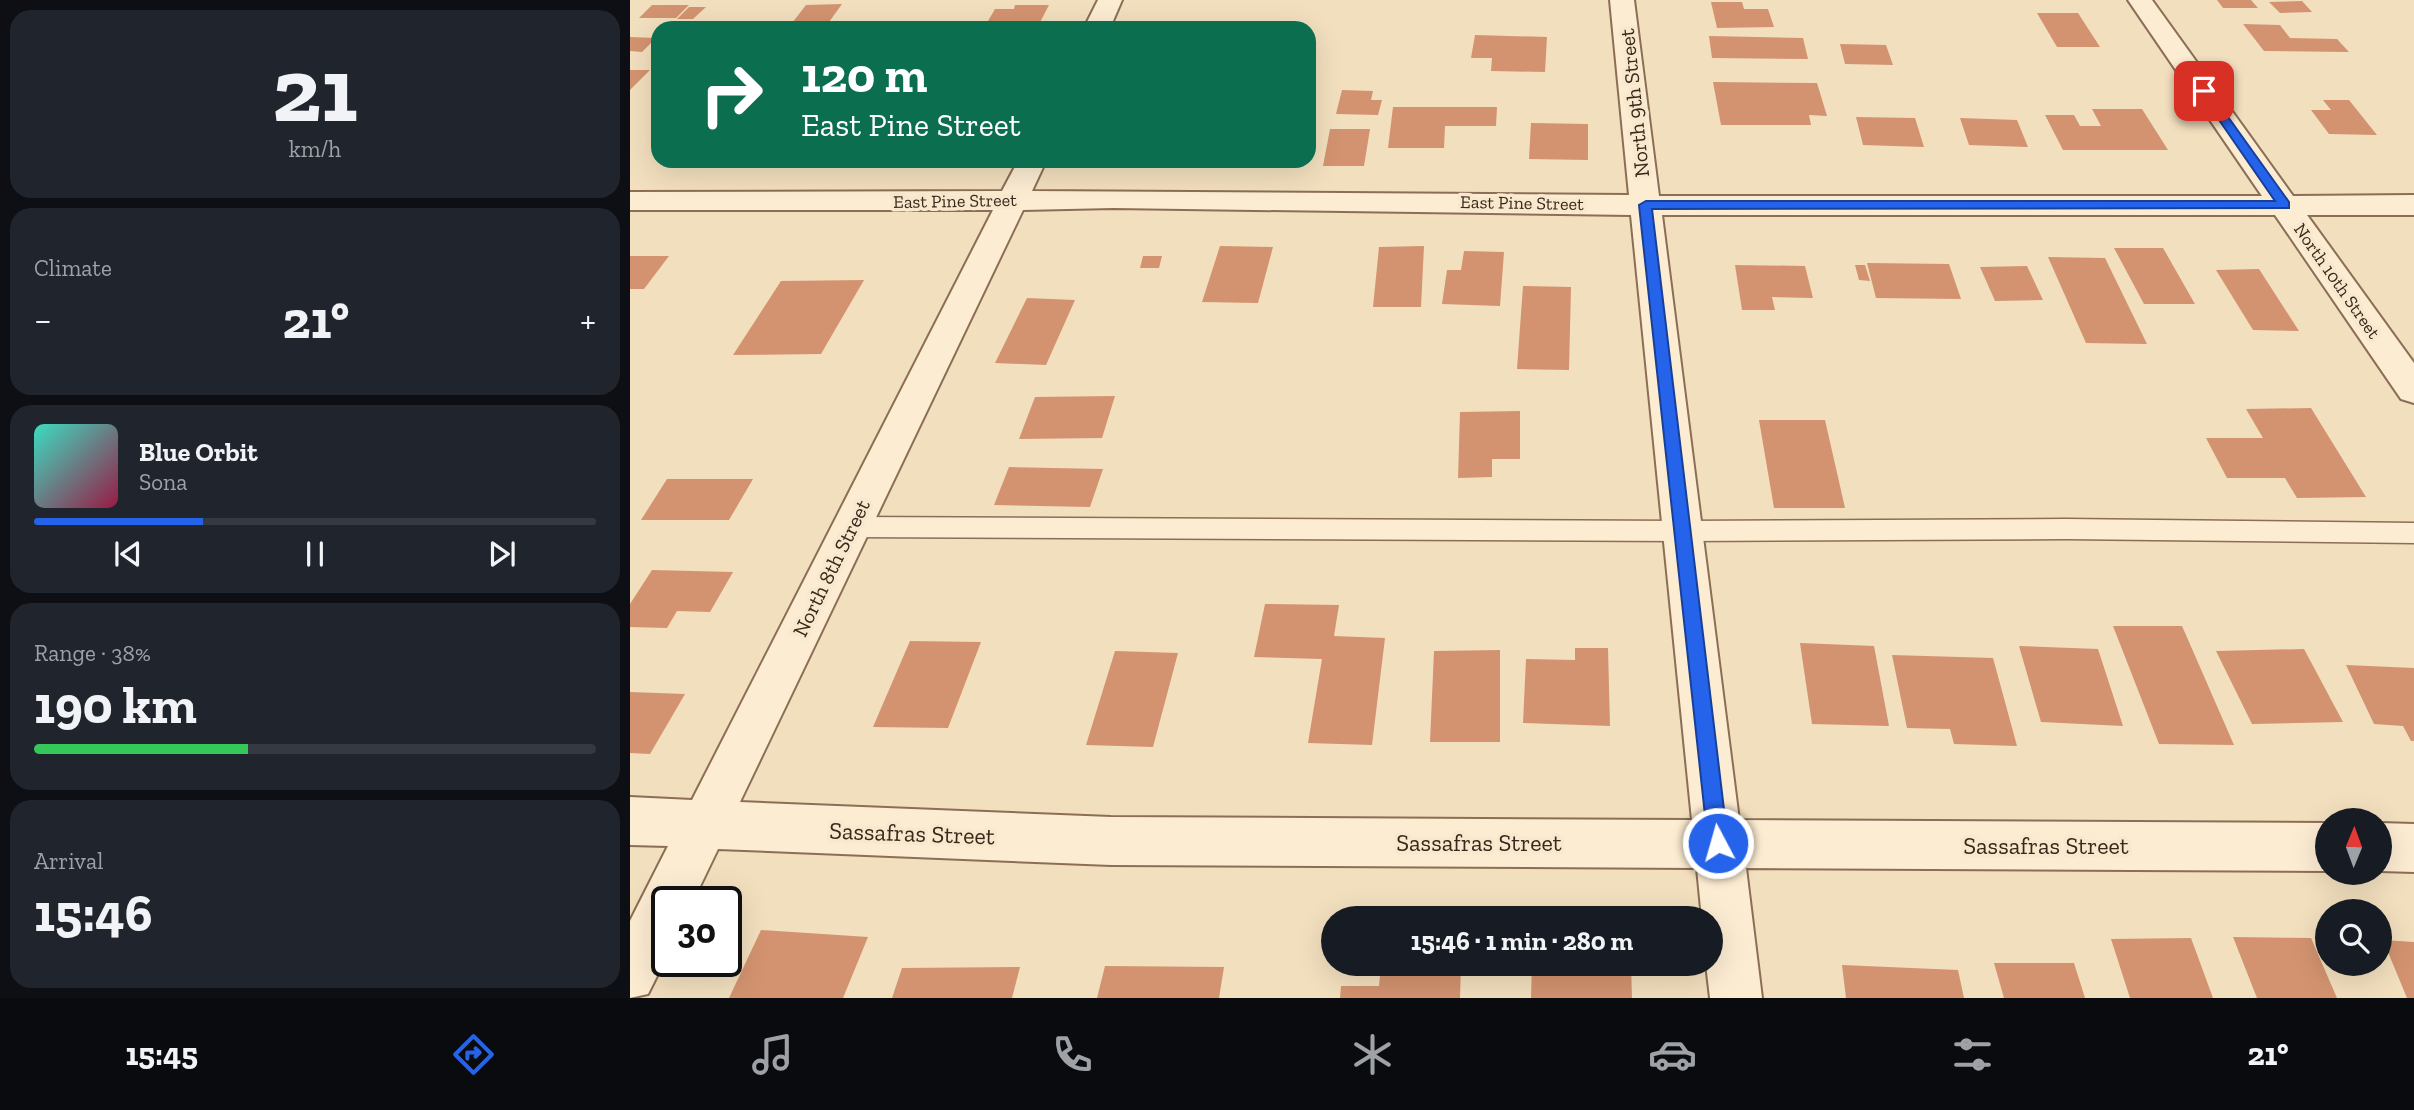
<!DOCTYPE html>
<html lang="en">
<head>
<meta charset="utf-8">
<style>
	body { margin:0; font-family:"Zilla Slab",serif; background:#20242c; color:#f1f3f6; height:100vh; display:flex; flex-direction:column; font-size:26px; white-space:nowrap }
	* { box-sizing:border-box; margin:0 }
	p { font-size:23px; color:#9ea1a6 }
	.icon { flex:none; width:38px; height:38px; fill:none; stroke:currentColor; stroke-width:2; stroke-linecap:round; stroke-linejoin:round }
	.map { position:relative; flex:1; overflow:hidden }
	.sheet { display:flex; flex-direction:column; gap:10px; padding:10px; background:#0d0f14; width:630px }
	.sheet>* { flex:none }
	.banner { position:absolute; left:21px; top:21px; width:665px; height:147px; border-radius:21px; box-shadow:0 7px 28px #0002; background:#0b6e4f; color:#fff; overflow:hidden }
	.needle { width:46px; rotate:1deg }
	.tools { position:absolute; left:1685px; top:808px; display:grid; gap:14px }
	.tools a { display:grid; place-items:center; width:77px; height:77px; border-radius:50%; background:#171b24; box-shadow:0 7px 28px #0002; font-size:35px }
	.speed { position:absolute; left:21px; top:886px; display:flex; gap:14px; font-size:35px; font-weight:700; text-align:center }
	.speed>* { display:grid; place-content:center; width:91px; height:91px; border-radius:50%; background:#171b24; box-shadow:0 7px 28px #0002; line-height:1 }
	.speed .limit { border:4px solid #111; border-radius:10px; background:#fff; color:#111 }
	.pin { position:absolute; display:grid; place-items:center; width:60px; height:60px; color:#fff; margin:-30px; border-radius:14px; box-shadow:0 4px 10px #0006 }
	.me { position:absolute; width:77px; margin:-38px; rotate:354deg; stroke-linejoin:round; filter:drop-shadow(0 0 5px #0008) }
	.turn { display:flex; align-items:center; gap:24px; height:147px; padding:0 35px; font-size:32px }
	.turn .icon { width:91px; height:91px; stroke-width:2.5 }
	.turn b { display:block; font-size:49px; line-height:60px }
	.big { font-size:52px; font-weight:800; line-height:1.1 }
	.sheet .tile { flex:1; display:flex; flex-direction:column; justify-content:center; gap:10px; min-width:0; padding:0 24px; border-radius:21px; background:#20242c }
	.sheet .dial { align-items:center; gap:0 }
	.dial b { font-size:91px; line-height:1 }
	.song { display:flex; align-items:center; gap:21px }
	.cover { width:84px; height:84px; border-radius:10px; background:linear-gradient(135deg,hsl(170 70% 55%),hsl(340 70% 35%)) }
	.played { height:7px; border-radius:4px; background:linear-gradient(90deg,#2563eb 30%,#363941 30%) }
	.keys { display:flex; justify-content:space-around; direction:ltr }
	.heat { display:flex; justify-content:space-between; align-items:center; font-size:38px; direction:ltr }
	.charge { height:10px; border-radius:5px; background:linear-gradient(90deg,#34c759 38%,#363941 0) }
	.trip { position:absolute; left:691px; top:906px; width:402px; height:70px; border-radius:35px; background:#171b24; box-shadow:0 7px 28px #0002; font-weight:800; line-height:70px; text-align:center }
	.menu { display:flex; height:112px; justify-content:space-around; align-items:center; background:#090b0e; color:#9ea1a6 }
	.menu .icon { width:49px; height:49px }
	.menu .active { color:#2563eb }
	.menu b { font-size:32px; color:#f1f3f6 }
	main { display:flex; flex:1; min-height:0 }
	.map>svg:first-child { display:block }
</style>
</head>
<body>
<main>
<section class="sheet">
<div class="tile dial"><b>21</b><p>km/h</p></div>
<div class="tile"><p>Climate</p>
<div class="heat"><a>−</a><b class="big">21°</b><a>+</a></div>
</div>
<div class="tile">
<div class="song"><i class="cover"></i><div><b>Blue Orbit</b><p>Sona</p></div></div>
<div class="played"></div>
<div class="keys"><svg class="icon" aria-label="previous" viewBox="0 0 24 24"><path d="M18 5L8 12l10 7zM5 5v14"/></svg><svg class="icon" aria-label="pause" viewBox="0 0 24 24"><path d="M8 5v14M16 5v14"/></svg><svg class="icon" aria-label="next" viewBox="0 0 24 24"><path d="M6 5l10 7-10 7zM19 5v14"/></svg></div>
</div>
<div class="tile"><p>Range · 38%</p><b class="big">190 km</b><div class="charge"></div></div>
<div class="tile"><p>Arrival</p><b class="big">15:46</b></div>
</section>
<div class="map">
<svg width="1784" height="998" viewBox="0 0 1784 998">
	<rect width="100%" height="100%" fill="#f2dfbe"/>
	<g fill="#d39370">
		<path d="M1587,0H1621L1628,8H1593Z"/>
		<path d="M1672,1L1682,12L1650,13L1639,2Z"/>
		<path d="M1081,2H1112L1114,9H1138L1144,27L1087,28Z"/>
		<path d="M212,4L199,22L162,23L176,5Z"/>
		<path d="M22,5H59L46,18H9Z"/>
		<path d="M385,5H419L407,28H354L365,9H384Z"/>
		<path d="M59,7H76L63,19H47Z"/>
		<path d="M1407,13H1448L1470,47H1427Z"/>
		<path d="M1613,24L1650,25L1660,38L1707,39L1719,52L1634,51Z"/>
		<path d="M845,35L917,37L915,72L861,71L862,58H841Z"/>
		<path d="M1079,36L1173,38L1178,59L1082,58Z"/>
		<path d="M0,37L26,38L12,52L0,51Z"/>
		<path d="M1210,44L1256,45L1263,65L1215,64Z"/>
		<path d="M0,70H20L0,90Z"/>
		<path d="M1083,82L1187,83L1197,116L1179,115L1181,125H1091Z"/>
		<path d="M712,90L743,91L741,100H752L748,115L706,114Z"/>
		<path d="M1693,100H1719L1747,135L1699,134L1681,110H1701Z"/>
		<path d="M763,107H867L866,126H815L814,148H758Z"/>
		<path d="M1462,109H1512L1538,150H1433L1415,115H1444L1450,126H1471Z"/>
		<path d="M1226,117L1285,118L1294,147L1233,145Z"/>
		<path d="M1330,118L1387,120L1398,147L1339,145Z"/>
		<path d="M901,123L958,124V160L899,159Z"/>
		<path d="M700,129H740L734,166H693Z"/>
		<path d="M590,246L643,247L628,303L572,302Z"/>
		<path d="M794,246L791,307H743L749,247Z"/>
		<path d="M1484,248H1533L1565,304H1514Z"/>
		<path d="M834,251L874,252L870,306L812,304L817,270H831Z"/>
		<path d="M0,256H39L14,289H0Z"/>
		<path d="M513,256H532L529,268H510Z"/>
		<path d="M1418,257L1475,258L1517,344L1456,343Z"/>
		<path d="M1237,263L1319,264L1331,299L1246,298Z"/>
		<path d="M1105,265L1175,266L1183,298L1142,297L1145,310H1112Z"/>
		<path d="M1225,265H1235L1240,281L1229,280Z"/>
		<path d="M1397,266L1413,300L1365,301L1350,267Z"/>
		<path d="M1629,269L1669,331L1623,330L1586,270Z"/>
		<path d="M234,280L191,354L103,355L151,281Z"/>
		<path d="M893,286L941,287L939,370L887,369Z"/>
		<path d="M397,298L445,300L416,365L365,363Z"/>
		<path d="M485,396L472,438L389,439L405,397Z"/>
		<path d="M1681,408L1736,497L1667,498L1655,478H1597L1576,438H1633L1616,409Z"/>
		<path d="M890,411V459H862V477L828,478L830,412Z"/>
		<path d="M1129,420H1195L1215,508H1144Z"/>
		<path d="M379,467L473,469L460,507L364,505Z"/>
		<path d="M37,479H123L99,520H11Z"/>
		<path d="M22,570L103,572L80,612L47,611L37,628L0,627V604Z"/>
		<path d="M635,604L709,605L704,636L755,638L742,745L678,743L692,659L624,657Z"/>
		<path d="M1483,626H1552L1604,745L1529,744Z"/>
		<path d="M280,641L351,642L318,728L243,727Z"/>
		<path d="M1170,643L1244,646L1259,726L1182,724Z"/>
		<path d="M1389,646L1468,649L1493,726L1411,722Z"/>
		<path d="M945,648H978L980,726L893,723L896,659L945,660Z"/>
		<path d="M1674,649L1713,722L1622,724L1586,651Z"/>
		<path d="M870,650V742H800L804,651Z"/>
		<path d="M485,651L548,653L523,747L456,745Z"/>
		<path d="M1262,655L1363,658L1387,746L1324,744L1320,729L1277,728Z"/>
		<path d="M1716,665L1784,668V741H1781L1773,726L1744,724Z"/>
		<path d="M0,692L55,694L20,754L0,753Z"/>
		<path d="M131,930L238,937L213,998H99Z"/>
		<path d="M1603,937L1681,938L1707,998H1627Z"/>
		<path d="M1561,938L1583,998H1500L1481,939Z"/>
		<path d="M1753,940L1784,942V998H1777Z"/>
		<path d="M1364,963H1444L1455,998H1374Z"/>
		<path d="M751,964H831L830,998H710L711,986H749Z"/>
		<path d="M902,964H1001L1002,998H901Z"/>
		<path d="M1212,965L1328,970L1334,998H1216Z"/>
		<path d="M475,966L594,967L589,998H467Z"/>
		<path d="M390,967L382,998H262L272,968Z"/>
	</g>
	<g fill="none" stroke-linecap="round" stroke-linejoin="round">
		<g stroke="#8b6e55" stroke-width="3">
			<path id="lane" d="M221,517L1053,521L1436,519L1784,523V543L1436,539L1053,541L221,537L213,534L209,527L213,520Z"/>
		</g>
		<g stroke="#8b6e55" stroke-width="4">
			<g id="street">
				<path d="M468,0H492L480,28H454Z"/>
				<path d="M980,0H1004L1029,196H1632L1498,0H1522L1663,196L1784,195V215H1677L1784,363V403L1771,399L1645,215H1032L1109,820L1698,823V871L1116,868L1132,998H1080L1076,964H1082V919H1072L1067,868L481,865L88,849L63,901H37V956L18,994L0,998V921L38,846L0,845V797L62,800L363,210H0V192L372,191L388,161H416L402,191L999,195ZM483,208L1001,215L1062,820L481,817L110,802L393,210Z"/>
				<path d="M1750,823L1784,824V872L1750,871Z"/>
			</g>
		</g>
		<use href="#lane" fill="#fcecd2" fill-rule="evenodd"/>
		<use href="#street" fill="#fcecd2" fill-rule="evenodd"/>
	</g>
	<path fill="#2563eb" stroke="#184099" stroke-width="2" d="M1570,89H1578L1659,202V208L1022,209L1098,843L1095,850L1088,853L1081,850L1078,843L1009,205L1016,201H1645L1569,91Z"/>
	<g text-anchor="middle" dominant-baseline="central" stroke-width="7" stroke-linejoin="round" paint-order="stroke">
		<g font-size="18" fill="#39281b" stroke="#f8e9ce">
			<text transform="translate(325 201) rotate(-1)">East Pine Street</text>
			<text transform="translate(892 203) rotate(1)">East Pine Street</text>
			<text transform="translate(1707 281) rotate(55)">North 10th Street</text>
		</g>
		<g font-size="21" fill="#39281b" stroke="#f8e9ce">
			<text transform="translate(1004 103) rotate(-96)">North 9th Street</text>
			<text transform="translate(201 568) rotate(-64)">North 8th Street</text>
		</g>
		<g font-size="24" fill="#39281b" stroke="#f8e9ce">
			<text transform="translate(282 833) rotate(2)">Sassafras Street</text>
			<text x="849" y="842">Sassafras Street</text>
			<text x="1416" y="845">Sassafras Street</text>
		</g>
	</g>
</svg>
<div class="tools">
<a><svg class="needle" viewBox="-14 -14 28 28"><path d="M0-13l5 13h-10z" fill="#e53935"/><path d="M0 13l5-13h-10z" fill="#9ea1a6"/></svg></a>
<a><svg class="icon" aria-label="search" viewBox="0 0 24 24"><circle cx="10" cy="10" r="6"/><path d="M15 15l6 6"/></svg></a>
</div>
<div class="speed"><div class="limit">30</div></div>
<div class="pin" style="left:1574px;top:91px;background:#d93025"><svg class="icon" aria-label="arrive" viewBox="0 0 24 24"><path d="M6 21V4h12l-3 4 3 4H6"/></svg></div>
<svg class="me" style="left:1088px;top:843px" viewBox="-20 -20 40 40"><circle r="17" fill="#2563eb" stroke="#fff" stroke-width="3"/><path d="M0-11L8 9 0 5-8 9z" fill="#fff"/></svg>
<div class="trip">15:46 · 1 min · 280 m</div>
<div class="banner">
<div class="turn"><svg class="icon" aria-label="right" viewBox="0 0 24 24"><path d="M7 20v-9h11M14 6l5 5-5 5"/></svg><div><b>120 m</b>East Pine Street</div></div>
</div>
</div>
</main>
<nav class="menu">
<b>15:45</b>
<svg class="icon active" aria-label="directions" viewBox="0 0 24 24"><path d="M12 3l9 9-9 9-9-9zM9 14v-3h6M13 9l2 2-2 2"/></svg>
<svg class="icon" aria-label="music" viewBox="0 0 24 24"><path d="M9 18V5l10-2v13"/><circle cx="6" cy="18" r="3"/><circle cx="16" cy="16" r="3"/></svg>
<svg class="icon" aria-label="phone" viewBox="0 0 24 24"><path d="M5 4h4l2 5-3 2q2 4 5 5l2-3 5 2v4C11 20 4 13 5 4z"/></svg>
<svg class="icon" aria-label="climate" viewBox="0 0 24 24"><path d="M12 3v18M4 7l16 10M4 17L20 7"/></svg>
<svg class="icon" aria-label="car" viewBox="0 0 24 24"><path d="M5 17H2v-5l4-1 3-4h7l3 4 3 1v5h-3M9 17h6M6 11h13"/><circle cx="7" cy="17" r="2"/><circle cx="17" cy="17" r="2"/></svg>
<svg class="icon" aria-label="filters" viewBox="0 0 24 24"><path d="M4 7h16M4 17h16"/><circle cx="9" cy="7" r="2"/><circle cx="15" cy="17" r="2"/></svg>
<b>21°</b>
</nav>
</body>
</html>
